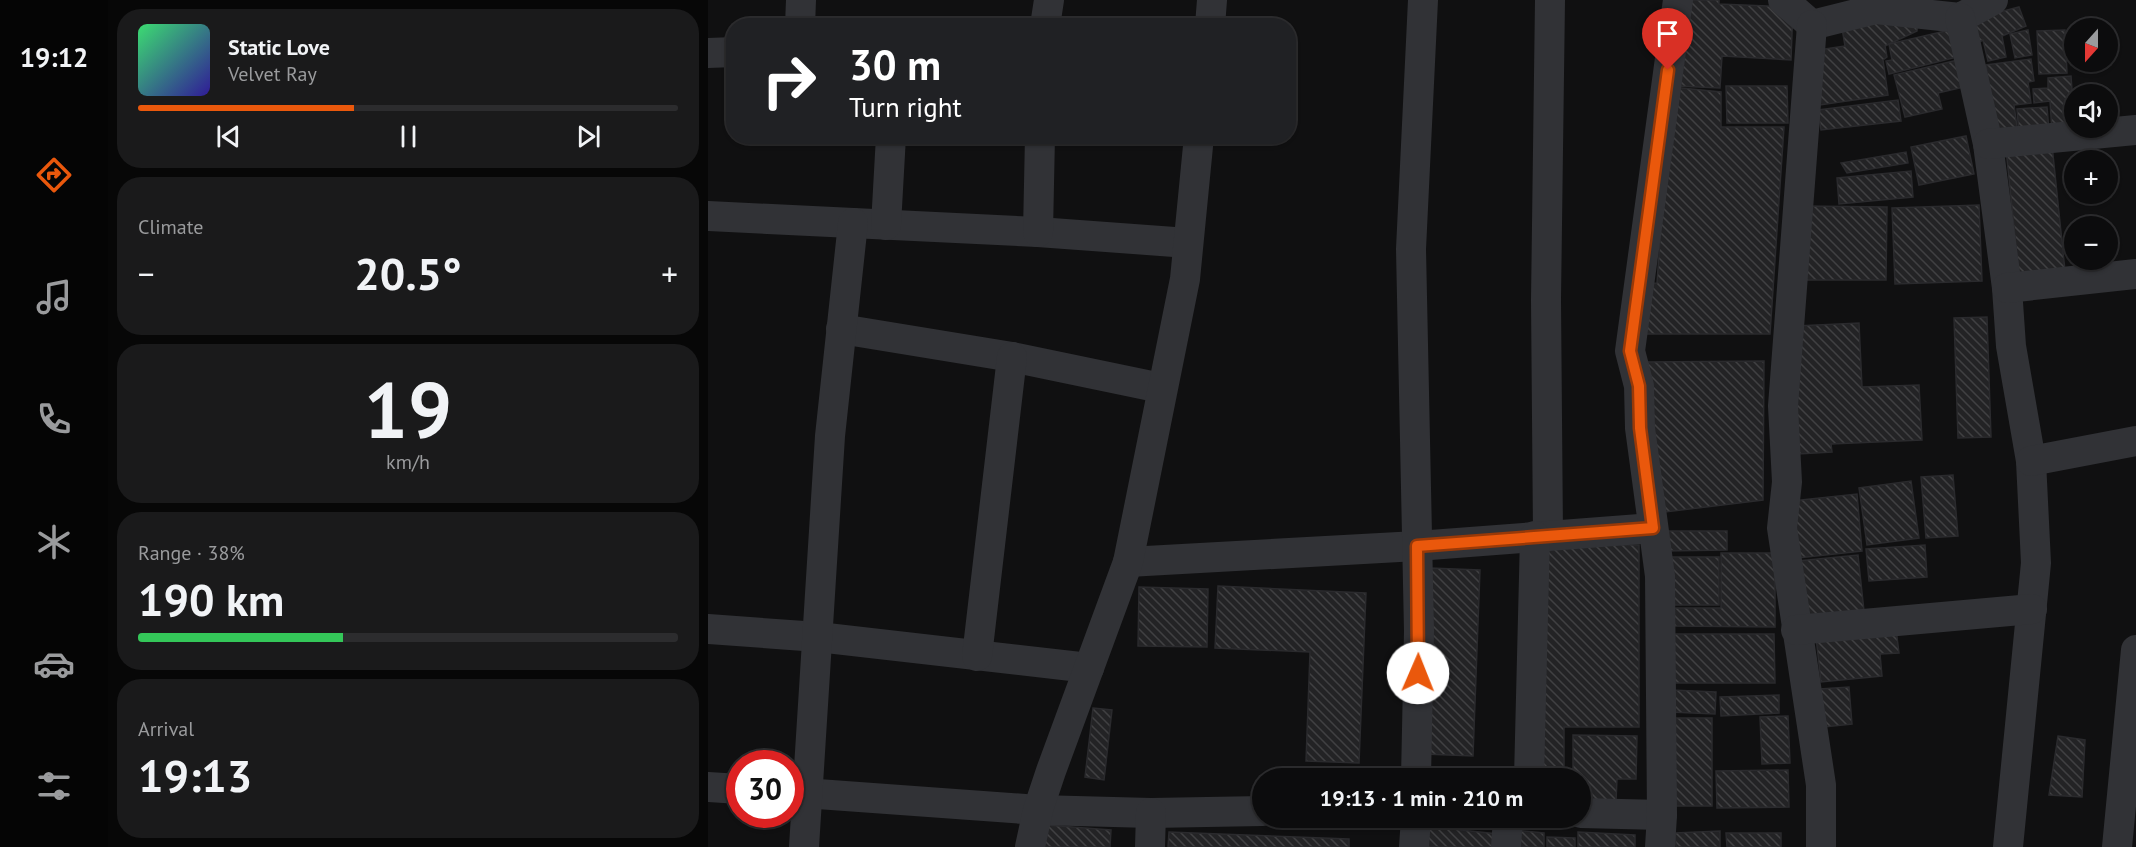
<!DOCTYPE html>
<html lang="en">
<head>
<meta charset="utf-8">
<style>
	body { margin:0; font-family:"PT Sans",sans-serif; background:#1a1a1b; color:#f1f3f6; height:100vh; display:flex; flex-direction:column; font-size:22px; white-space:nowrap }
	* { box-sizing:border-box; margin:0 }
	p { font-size:20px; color:#9a9b9d }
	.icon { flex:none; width:33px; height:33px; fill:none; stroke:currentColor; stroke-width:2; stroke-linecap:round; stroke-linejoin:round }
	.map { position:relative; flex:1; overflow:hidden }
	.drawer { display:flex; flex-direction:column; gap:9px; padding:9px; background:#070707; width:600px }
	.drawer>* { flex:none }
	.guide { position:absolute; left:18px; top:18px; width:570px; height:126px; border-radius:24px; box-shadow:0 2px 4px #0004,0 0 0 2px #2c2c2e; background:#202124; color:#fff; overflow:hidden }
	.needle { width:39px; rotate:201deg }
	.fabs { position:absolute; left:1356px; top:18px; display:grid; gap:12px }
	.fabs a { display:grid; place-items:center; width:54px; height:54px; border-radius:50%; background:#0c0c0d; box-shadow:0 2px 4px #0004,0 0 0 2px #2c2c2e; font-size:30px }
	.speed { position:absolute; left:18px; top:750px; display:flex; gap:12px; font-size:30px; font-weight:700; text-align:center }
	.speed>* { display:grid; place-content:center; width:78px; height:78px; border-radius:50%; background:#0c0c0d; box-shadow:0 2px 4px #0004,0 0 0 2px #2c2c2e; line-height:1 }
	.speed .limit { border:9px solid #d22; background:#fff; color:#111 }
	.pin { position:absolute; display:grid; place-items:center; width:51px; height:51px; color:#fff; margin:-62px -26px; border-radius:50% 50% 50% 0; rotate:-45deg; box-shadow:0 0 6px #0007 }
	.pin .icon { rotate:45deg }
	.me { position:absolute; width:66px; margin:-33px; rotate:1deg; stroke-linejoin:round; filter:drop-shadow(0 0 4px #0008) }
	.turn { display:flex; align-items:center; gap:21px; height:126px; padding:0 24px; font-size:27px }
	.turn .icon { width:78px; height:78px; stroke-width:2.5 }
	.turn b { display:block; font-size:42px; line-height:51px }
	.big { font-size:45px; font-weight:800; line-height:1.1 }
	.drawer .tile { flex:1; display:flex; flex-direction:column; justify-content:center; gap:9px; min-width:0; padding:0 21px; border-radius:24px; background:#1a1a1b }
	.drawer .dial { align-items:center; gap:0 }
	.dial b { font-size:78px; line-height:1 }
	.song { display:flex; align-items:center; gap:18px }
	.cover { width:72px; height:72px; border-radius:9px; background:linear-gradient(135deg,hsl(140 70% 55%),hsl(250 70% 35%)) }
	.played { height:6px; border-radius:3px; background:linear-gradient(90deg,#ea580c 40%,#2c2c2e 40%) }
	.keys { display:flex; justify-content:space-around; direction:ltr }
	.heat { display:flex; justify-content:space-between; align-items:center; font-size:33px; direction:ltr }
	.charge { height:9px; border-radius:4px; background:linear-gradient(90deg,#34c759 38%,#2c2c2e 0) }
	.trip { position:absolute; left:544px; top:768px; width:339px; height:60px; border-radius:30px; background:#0c0c0d; box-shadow:0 2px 4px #0004,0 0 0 2px #2c2c2e; font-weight:800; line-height:60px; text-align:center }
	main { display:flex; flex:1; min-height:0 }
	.tabs { display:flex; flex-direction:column; width:108px; justify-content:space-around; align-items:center; background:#050505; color:#9a9b9d }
	.tabs .icon { width:42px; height:42px }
	.tabs .on { color:#ea580c }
	.tabs b { font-size:27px; color:#f1f3f6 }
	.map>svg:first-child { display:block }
</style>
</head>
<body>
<main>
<nav class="tabs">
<b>19:12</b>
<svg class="icon on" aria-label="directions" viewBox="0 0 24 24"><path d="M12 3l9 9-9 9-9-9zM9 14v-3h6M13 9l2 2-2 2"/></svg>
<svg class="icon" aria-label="music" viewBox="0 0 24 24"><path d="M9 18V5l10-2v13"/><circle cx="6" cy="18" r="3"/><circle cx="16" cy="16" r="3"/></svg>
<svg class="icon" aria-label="phone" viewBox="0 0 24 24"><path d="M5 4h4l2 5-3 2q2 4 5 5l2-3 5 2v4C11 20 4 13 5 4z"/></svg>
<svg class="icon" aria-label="climate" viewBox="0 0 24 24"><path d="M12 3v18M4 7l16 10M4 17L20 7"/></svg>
<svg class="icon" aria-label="car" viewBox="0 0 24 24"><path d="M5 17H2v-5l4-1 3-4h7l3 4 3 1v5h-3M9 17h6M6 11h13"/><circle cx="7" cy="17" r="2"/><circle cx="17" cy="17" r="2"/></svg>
<svg class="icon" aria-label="filters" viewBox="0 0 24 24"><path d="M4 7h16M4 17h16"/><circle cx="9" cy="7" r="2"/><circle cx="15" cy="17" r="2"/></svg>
</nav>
<section class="drawer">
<div class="tile">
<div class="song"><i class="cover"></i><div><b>Static Love</b><p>Velvet Ray</p></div></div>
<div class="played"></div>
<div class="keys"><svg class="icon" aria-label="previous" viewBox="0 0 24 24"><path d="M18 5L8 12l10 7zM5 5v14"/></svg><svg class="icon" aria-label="pause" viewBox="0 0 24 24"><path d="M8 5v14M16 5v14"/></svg><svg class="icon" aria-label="next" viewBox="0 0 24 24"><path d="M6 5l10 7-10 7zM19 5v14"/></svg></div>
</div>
<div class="tile"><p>Climate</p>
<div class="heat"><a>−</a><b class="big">20.5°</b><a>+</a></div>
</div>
<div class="tile dial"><b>19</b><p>km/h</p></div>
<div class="tile"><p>Range · 38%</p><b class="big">190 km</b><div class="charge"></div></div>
<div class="tile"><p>Arrival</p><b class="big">19:13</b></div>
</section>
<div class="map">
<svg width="1428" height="847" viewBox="0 0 1428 847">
	<defs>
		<pattern id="building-back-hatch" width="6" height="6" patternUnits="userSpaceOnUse" patternTransform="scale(1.5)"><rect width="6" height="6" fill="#232325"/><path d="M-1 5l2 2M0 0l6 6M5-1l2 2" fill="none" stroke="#404042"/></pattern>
	</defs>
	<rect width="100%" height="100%" fill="#101011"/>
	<g fill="url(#building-back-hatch)" stroke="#2a2a2d" stroke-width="1.5">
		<path d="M973,0H1011V4L1085,7L1083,60L1014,56L1012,88L969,86Z"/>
		<path d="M1311,7L1318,26L1294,36L1298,57L1280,61L1275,40L1268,44L1261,20Z"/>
		<path d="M1210,16L1209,31L1177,46L1179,57L1175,60L1180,95L1112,105L1104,51L1137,46L1133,22Z"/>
		<path d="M1242,30L1249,57L1181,74L1178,61L1184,60L1181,44Z"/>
		<path d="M1320,30L1324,55L1307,58L1302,34Z"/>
		<path d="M1357,30L1359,73L1331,74L1329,31Z"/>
		<path d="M1323,59L1326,81L1320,82L1323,103L1306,105L1310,134L1289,137L1278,65Z"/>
		<path d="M1250,60L1256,87L1230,93L1234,109L1197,117L1186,75Z"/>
		<path d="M1363,76L1367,130L1344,132L1342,101L1326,103L1325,89L1340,88V78Z"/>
		<path d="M1018,86H1079L1080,123H1019Z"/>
		<path d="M963,87L1013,92V127H1076L1062,334H937V284L949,283Z"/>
		<path d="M1190,100L1193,121L1113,130L1110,110Z"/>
		<path d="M1339,107L1341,131L1311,134L1309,109Z"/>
		<path d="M1258,136L1266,174L1211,185L1203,147Z"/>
		<path d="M1344,145L1357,271L1311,276L1298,149Z"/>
		<path d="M1198,152L1200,163L1139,173L1133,163Z"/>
		<path d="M1203,171L1205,197L1131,204L1129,178Z"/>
		<path d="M1271,205L1274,281L1187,284L1184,208Z"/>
		<path d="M1097,206L1179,207L1178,280H1097Z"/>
		<path d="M1279,317L1283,437L1250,438L1246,318Z"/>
		<path d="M1151,323L1154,387L1211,385L1214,440L1123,444L1124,452L1090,454L1087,389L1088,326Z"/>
		<path d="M1056,361L1055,500L949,513L937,362Z"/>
		<path d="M1245,475L1250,536L1218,538L1213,477Z"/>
		<path d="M1203,481L1211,538L1159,545L1151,488Z"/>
		<path d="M1149,494L1154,551L1090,558L1084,501Z"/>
		<path d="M957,531H1019V550L957,551Z"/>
		<path d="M832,544L931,545V727H856V778H831Z"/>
		<path d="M1217,545L1219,577L1161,581L1158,549Z"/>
		<path d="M1013,553H1067V627L965,626V608H1013Z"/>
		<path d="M1150,555L1156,611L1096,616L1090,561Z"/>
		<path d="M957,557H1011V605H958Z"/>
		<path d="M722,568L772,570L765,756L716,754Z"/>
		<path d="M510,586L658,593L651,763L598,761L602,652L507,648Z"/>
		<path d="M431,587L500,589L499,647L430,646Z"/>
		<path d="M1188,629L1191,653L1172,654L1174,676L1113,682L1108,637Z"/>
		<path d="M959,634H1066L1067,683H959Z"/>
		<path d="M1141,687L1144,724L1116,727L1112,689Z"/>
		<path d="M963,690L1008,692L1007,714L962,712Z"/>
		<path d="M1071,695V713L1013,716L1012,697Z"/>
		<path d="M385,708L404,710L396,780L377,777Z"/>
		<path d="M1080,716L1082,763L1054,764L1052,717Z"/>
		<path d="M959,718H1004V806H960Z"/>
		<path d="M865,735L929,736L928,779H909L908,801L873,800V778H865Z"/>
		<path d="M1350,736L1377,740L1374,797L1341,795Z"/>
		<path d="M1080,770L1081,807L1009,808L1008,771Z"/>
		<path d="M721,774L773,777V778H720Z"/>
		<path d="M338,825L403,830L402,847H334Z"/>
		<path d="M715,826L790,834L788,847H713Z"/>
		<path d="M807,830L836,833V847H806Z"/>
		<path d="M1012,831V847H968L967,833Z"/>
		<path d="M461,832L641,839V847H460Z"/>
		<path d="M870,832L927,835V847H870Z"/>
		<path d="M1018,833H1073V847H1019Z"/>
		<path d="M839,837L867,838V847H839Z"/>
	</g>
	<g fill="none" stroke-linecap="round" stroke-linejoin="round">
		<g stroke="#313236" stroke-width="30">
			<path d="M1075,0L1104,25L1168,9L1252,18L1285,0"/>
			<path d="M1252,18L1280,144L1299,288L1303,346L1323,461L1328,563L1300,847"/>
			<path d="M1104,25L1075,406L1079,482L1074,528L1113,785V847"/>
			<path d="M92,26L93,0"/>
			<path d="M337,26L341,0"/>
			<path d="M502,26L504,0"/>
			<path d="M0,53L26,52"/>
			<path d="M1280,144L1428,130"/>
			<path d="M0,216L330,232L480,243"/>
			<path d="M178,225L183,136"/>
			<path d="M330,232L332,136"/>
			<path d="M1299,288L1428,274"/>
			<path d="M133,329L304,357L453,388"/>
			<path d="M1323,461L1428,441"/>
			<path d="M840,535L838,300L842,0"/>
			<path d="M420,562L709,546L945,528"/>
			<path d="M0,629L110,637L381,668"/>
			<path d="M1088,630L1324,609"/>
			<path d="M269,656L304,357"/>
			<path d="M708,778L711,631L703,249L715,0"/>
			<path d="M821,778L827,536"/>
			<path d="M0,787L32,789"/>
			<path d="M82,792L330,810L443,813L555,811"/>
			<path d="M873,813L954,815"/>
			<path d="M96,847L122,436L145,223"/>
			<path d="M322,847L330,810L343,771L420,562L477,279L491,136"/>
			<path d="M442,847L443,813"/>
			<path d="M706,847L708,818"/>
			<path d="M798,847L800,818"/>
			<path d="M952,847L954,815L952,576L932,428L931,386L922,351L970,0"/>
			<path d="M1409,847L1428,650"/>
		</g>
	</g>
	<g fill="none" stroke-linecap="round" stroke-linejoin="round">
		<g stroke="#983908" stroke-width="15">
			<path id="route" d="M710,673L709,546L945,528L932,428L931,386L922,351L960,70"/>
		</g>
		<use href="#route" stroke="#ea580c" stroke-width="10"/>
	</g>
</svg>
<div class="fabs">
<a><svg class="needle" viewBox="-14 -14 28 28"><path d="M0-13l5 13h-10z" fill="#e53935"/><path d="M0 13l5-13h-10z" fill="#9a9b9d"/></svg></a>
<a><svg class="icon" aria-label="sound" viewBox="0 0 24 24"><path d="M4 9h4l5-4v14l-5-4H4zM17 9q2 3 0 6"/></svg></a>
<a>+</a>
<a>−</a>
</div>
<div class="speed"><div class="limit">30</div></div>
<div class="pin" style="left:960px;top:70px;background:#d93025"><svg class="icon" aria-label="arrive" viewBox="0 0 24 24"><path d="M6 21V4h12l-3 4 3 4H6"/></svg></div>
<svg class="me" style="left:710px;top:673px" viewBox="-20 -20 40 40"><circle r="19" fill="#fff"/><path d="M0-13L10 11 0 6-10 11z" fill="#ea580c"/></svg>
<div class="trip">19:13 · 1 min · 210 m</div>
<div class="guide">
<div class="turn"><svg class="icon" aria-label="right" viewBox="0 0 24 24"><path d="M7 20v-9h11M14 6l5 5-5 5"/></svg><div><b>30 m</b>Turn right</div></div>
</div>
</div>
</main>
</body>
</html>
